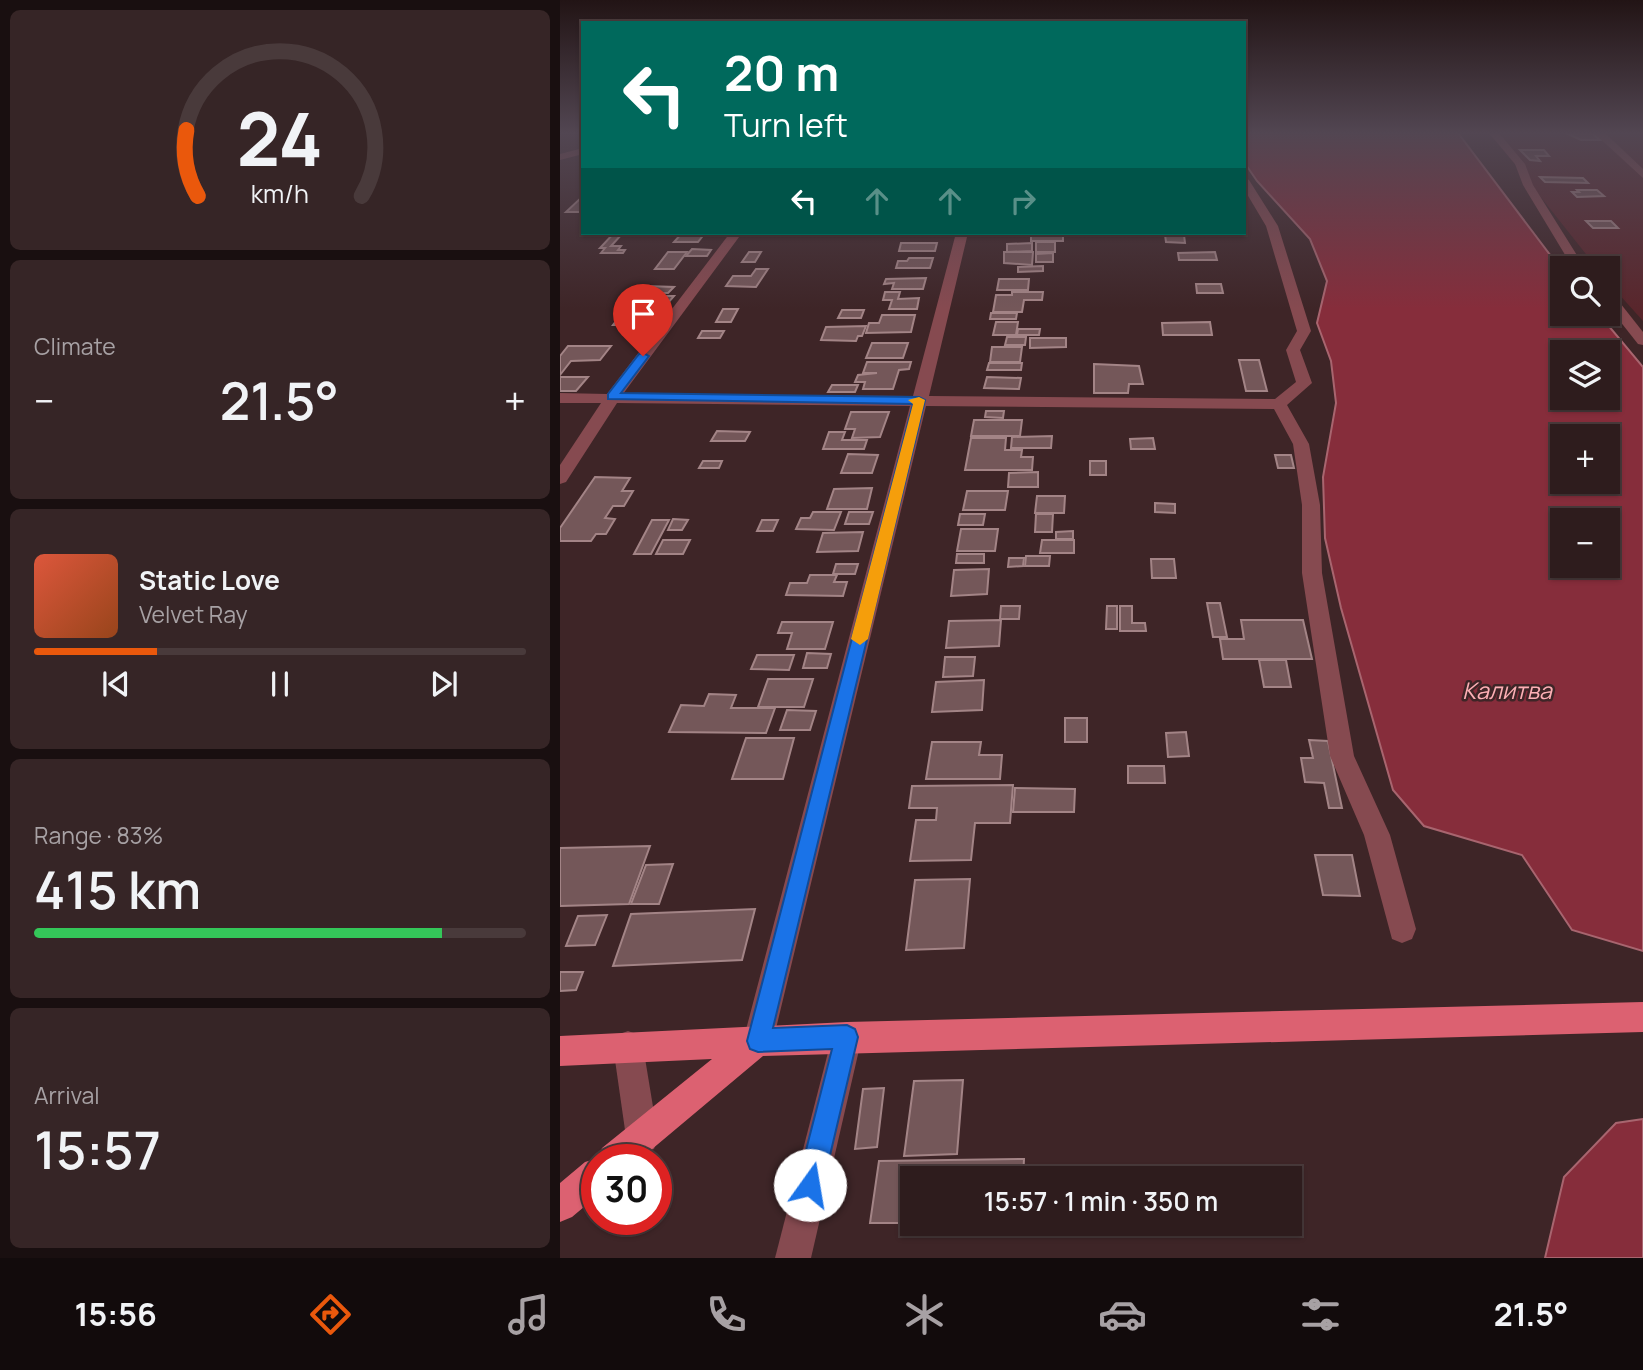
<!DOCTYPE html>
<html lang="en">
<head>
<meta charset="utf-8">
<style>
	body { margin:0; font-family:Manrope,sans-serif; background:#362526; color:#f1f3f6; height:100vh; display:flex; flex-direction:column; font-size:26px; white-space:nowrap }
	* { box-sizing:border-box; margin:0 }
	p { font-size:23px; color:#a7a1a4 }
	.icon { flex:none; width:38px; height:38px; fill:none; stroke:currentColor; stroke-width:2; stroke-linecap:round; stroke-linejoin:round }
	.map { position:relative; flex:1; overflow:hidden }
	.side { display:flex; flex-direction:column; gap:10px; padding:10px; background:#190f10; width:560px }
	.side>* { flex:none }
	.guide { position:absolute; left:21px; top:21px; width:665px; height:214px; border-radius:0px; box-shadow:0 2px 5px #0004,0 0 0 2px #493a3b; background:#00695c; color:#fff; overflow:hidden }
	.controls { position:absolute; left:990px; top:256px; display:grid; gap:14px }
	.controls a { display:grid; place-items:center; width:70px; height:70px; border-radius:0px; background:#2e1c1d; box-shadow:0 2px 5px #0004,0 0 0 2px #493a3b; font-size:35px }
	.speed { position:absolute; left:21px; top:1144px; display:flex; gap:14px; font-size:35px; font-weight:700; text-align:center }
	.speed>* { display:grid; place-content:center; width:91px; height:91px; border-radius:50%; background:#2e1c1d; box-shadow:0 2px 5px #0004,0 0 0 2px #493a3b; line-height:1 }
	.speed .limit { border:10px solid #d22; background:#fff; color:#111 }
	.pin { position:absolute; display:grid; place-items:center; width:60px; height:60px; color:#fff; margin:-72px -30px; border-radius:50% 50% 50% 0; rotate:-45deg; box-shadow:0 0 7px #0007 }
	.pin .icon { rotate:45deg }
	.me { position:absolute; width:77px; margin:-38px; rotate:13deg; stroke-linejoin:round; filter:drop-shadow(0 0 5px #0008) }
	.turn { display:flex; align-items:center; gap:24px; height:147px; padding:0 28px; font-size:32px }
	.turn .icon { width:91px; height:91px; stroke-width:2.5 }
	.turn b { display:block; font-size:49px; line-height:60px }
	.lanes { display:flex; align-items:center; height:66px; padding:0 28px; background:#0003; justify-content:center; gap:35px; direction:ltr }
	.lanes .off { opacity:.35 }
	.big { font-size:52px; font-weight:600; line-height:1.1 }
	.side .widget { flex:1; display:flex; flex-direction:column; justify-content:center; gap:10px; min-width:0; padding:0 24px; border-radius:10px; background:#362526 }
	.side .dial { align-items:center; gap:0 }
	.dial svg { height:182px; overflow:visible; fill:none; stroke:#493a3b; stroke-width:7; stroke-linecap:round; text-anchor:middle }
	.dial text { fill:#f1f3f6; stroke:none }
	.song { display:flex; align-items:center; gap:21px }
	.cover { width:84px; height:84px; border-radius:10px; background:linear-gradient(135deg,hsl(10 70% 55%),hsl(20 70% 35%)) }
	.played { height:7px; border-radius:4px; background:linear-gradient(90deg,#ea580c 25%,#493a3b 25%) }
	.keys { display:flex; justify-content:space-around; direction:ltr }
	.heat { display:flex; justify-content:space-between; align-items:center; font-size:38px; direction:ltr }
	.charge { height:10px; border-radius:5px; background:linear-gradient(90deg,#34c759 83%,#493a3b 0) }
	.trip { position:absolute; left:340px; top:1166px; width:402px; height:70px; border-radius:0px; background:#2e1c1d; box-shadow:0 2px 5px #0004,0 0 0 2px #493a3b; font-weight:600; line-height:70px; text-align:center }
	.menu { display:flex; height:112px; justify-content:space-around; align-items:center; background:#120b0c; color:#a7a1a4 }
	.menu .icon { width:49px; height:49px }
	.menu .selected { color:#ea580c }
	.menu b { font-size:32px; color:#f1f3f6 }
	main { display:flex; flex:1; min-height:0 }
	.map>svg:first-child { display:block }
</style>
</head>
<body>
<main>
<section class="side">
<div class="widget dial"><svg viewBox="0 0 100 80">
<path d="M14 69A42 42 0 1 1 86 69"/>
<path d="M14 69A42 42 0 0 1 9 40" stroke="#ea580c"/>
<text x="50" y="56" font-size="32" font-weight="700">24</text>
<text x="50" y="72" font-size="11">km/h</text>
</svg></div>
<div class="widget"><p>Climate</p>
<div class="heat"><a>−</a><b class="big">21.5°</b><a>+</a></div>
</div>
<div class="widget">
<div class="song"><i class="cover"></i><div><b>Static Love</b><p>Velvet Ray</p></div></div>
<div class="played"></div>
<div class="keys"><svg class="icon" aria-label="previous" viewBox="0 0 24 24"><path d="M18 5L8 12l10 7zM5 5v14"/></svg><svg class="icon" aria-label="pause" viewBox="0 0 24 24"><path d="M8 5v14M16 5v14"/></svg><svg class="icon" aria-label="next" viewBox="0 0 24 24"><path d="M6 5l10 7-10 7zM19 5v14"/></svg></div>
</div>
<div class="widget"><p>Range · 83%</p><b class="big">415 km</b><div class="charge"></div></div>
<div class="widget"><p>Arrival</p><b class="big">15:57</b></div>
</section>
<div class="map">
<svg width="1083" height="1258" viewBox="0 0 1083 1258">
	<rect width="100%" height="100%" fill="#3e2527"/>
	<path fill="#59262c" d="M930,133H1083V321L1048,282V268H1037Z"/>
	<g fill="#862d3b" stroke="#a8656f" stroke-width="2" fill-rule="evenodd">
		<path d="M684,133H898L1003,272V313H1038L1083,367V951L1012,930L962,855L864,826L833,790L781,608L765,538L763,477L776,403L771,361L757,323L767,281L750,239L697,181L684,162ZM1003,352H1048V397H1003ZM1003,436H1048V481H1003ZM1003,520H1048V565H1003Z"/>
		<path d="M1083,1119V1258H985L1004,1177L1056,1123Z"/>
	</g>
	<g fill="#745759" stroke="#a38486" stroke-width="2">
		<path d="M1006,133H1032L1040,140H1021Z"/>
		<path d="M960,150H984L989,156H976L980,161L970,160Z"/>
		<path d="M980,177L1023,178L1028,183L985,182Z"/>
		<path d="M1017,190H1037L1044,196L1017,197L1012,192H1019Z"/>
		<path d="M23,196V212H6Z"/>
		<path d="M1026,221H1051L1058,228H1033Z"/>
		<path d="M54,233H63L51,246H61L58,250H65L63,253H41L45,248H40Z"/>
		<path d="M122,233H145L138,242H114Z"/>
		<path d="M503,235V241H471V236Z"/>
		<path d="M605,235H624L625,243L606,242Z"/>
		<rect x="476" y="242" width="19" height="10"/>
		<path d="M341,243H377L375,251H339Z"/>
		<path d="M472,243V251L447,252V244Z"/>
		<path d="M132,249L151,250L147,256H126Z"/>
		<path d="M108,252H127L114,269H95Z"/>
		<path d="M189,252H201L195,262H182Z"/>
		<path d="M444,252H473L472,265L444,263Z"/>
		<path d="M655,252L657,260H619L618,253Z"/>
		<path d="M493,253V262H476V254Z"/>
		<path d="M349,258H373L370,268H336L338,261H347Z"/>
		<path d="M483,266V271L458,272V267Z"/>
		<path d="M196,269H208L196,287L166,286L173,276H191Z"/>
		<path d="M366,278L363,289H332L334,283L324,284L326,279Z"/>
		<path d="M439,279H469L468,290H437Z"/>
		<path d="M636,284H661L663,293H637Z"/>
		<path d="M86,286L114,287L108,293H81Z"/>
		<path d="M325,292H340L338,299L359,298L357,309H329L332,300H323Z"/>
		<path d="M452,292H483L482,300H464L462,312H433L436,295H452Z"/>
		<path d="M68,296H114L101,311H69L76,303H62Z"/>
		<path d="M163,309H178L171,322H156Z"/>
		<path d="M282,310H304L301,318H278Z"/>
		<path d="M431,313H457L456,319H430Z"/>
		<path d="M322,315H355L351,332L306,333L309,323H319Z"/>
		<path d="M59,317H98L89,330L74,329L77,325H53Z"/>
		<path d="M436,322H458L456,335H433Z"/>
		<path d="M650,322L652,335H603L602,323Z"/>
		<path d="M306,326L302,336H298L296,341L261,340L266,327Z"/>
		<path d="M458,329H480L479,335H457Z"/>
		<path d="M142,331H164L160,338H138Z"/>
		<path d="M447,337H466L465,345H445Z"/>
		<path d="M470,338H506V347L470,348Z"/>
		<path d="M312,343H348L343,358H306Z"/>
		<path d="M8,346H51L40,360L11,361L0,375V356Z"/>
		<path d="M432,347H462L460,362H430Z"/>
		<path d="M679,360H699L707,391H686Z"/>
		<path d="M307,362H351L349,369L339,370L333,389H303L305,382H295L298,375L317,373H303Z"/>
		<path d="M429,363H462L461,370H427Z"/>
		<path d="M534,364L579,366L583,384H569L568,393H534Z"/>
		<path d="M0,377H28L16,391H0Z"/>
		<path d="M427,377L461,378L459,389L424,388Z"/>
		<path d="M272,385H298L295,392H268Z"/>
		<path d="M426,411H444L443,418L425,417Z"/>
		<path d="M291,412H329L320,437L292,438L295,429H285Z"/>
		<path d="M414,420H462L460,436H411Z"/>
		<path d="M157,431L190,432L185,441H151Z"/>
		<path d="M269,432H285L282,440H307L304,449H263Z"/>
		<path d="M492,436L491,448H451L452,437Z"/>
		<path d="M411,438H446L445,450H462L461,457H473L472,470H405Z"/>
		<path d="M593,438L595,449H571L570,439Z"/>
		<path d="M288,454L318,455L312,473H281Z"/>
		<path d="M715,455H731L734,468H718Z"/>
		<path d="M143,461H162L159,468H139Z"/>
		<rect x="530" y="461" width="16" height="14"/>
		<path d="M478,472V487H448L449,473Z"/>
		<path d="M35,477L70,478L62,491H73L64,506H53L45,518L55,519L46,534H36L31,541H0V528Z"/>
		<path d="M312,488L307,509H267L274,489Z"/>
		<path d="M407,491H448L445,510H403Z"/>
		<path d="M477,496H505L504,513H475Z"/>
		<path d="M595,503L615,504V513L595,512Z"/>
		<path d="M253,512H281L274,530L236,529L241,518H250Z"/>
		<path d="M289,512H313L309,524H285Z"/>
		<path d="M400,514H425L423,525H398Z"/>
		<path d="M476,514H493L492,532H475Z"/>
		<path d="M113,519L128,520L122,530H108Z"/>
		<path d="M92,520H109L91,554H74Z"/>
		<path d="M202,520H218L213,531H197Z"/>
		<path d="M401,529H438L435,551H397Z"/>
		<path d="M513,531V539H496V532Z"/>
		<path d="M303,532L298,551L257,552L263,533Z"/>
		<path d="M103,540H130L123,554H96Z"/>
		<path d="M482,540H514V553H480Z"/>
		<path d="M397,554H424V563H396Z"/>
		<path d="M466,556H490L489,566H465Z"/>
		<path d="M449,558H464L463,566L448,567Z"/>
		<path d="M591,559H614L616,578H592Z"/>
		<path d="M276,564H298L295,574H273Z"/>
		<path d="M429,569L427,594L391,596L394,570Z"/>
		<path d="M250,575H277L274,582H287L283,596L226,595L230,583H247Z"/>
		<path d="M647,603H660L667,637H653Z"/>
		<path d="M441,606H460L459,619H440Z"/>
		<path d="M547,606H557V629H546Z"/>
		<path d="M560,606H572V623H585L586,631H560Z"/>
		<path d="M441,620L439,646L386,648L389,621Z"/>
		<path d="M681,620H743L752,659H663L660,639H684Z"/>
		<path d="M222,622H273L265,649H227L232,633H218Z"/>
		<path d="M247,653L271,654L267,668H243Z"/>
		<path d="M197,655H234L229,670L191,669Z"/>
		<path d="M385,657H415L413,676L383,677Z"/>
		<path d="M699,660H726L731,687H704Z"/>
		<path d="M208,679H253L244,707H198Z"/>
		<path d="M424,680L422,710L372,712L376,682Z"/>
		<path d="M149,694L176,695L171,708H215L206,733L109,732L121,705L144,706Z"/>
		<path d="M227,710L256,711L250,730H220Z"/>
		<rect x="505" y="718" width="22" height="24"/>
		<path d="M626,732L629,756L608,757L606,733Z"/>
		<path d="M186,738H234L223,779H172Z"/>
		<path d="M749,740L768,741L782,808H769L764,783L745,782L741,758H753Z"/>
		<path d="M372,742H421L419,755H442L440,779H366Z"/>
		<path d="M568,766H604L605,783H568Z"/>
		<path d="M453,785L450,823H415L411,860L350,861L356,820H376L377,808H349L352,786Z"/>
		<path d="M455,788L515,789L514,812H453Z"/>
		<path d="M90,846L69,904L0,906V848Z"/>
		<path d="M755,855H792L800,896L763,895Z"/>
		<path d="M113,864L99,904H71L86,865Z"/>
		<path d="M410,879L404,948L346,950L355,880Z"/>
		<path d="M195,909L182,960L53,966L71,914Z"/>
		<path d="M47,915L35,945L6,946L18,916Z"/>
		<path d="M0,972H23L16,990L0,991Z"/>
		<path d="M403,1080L397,1154L344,1156L354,1081Z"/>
		<path d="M324,1088L317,1147L295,1149L303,1089Z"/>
		<path d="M464,1159L463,1178H352V1223H310L319,1161Z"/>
	</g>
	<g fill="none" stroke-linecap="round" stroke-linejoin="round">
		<g fill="#864a50" fill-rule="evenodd">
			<path d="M929,133H939L965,164L973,185L1025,268H1013L963,185L955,164Z"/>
			<path d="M1034,133H1045L1083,169V178Z"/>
			<path d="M23,148V154L0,160V154Z"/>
			<path d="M684,177L689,180L718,226L751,331L740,350L752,383L727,405L749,444L760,505L762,573L794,756L830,835L856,929L852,939L842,943L832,939L804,835L770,756L742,573V505L733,444L714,409L366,406L213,1041L209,1052L198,1056L187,1052L183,1041L350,406L57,403L6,482L0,484V465L41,403H0V393L47,394L170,233H182L63,394L353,396L396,233H408L369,396L715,399L736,382L726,350L737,331L706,226L684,189Z"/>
			<path d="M1048,293L1053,294L1083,332V345L1078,344L1048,306Z"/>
			<path d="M287,1022L298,1026L302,1037L251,1258H215L272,1037L276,1026Z"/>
			<path d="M68,1031L79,1035L83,1046L98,1137L94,1149L82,1153L70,1149L66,1137L53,1046L57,1035Z"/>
		</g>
		<path fill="#dc6171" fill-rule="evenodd" d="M1083,1002V1032L203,1056L79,1160H37V1196L12,1217L0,1222V1183L25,1162L38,1158L42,1148L152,1059L0,1066V1036L287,1022Z"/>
	</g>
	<linearGradient id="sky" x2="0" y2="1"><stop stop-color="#221415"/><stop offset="0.43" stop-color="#524652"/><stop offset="1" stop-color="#524652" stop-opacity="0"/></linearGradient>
	<rect width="1083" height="309" fill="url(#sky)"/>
	<path fill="#1a73e8" stroke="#114b97" stroke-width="2" d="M83,353L89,356L61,393L359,397L365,400L213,1028L287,1025L295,1029L298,1037L263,1185L259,1194L250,1197L241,1194L237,1185L272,1049L198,1052L190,1049L187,1041L353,404L48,399V394L79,354Z"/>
	<path fill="#f59e0b" d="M359,397L365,400L308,639L300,645L291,639L353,404L348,400Z"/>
	<g text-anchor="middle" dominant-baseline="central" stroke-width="5" stroke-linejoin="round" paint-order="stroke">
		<g font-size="23" font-style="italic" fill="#fdafb5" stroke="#3e2527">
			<text x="947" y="690">Калитва</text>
		</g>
	</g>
</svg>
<div class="controls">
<a><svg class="icon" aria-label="search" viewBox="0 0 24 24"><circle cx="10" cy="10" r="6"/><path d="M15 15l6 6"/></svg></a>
<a><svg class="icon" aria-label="layers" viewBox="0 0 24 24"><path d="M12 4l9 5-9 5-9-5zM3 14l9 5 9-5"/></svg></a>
<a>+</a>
<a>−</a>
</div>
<div class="speed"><div class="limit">30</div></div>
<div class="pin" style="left:83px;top:356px;background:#d93025"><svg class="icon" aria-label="arrive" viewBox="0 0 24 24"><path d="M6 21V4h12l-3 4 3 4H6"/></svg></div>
<svg class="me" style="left:250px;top:1185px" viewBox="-20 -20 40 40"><circle r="19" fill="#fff"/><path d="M0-13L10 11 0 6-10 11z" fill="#1a73e8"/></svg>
<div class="trip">15:57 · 1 min · 350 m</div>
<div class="guide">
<div class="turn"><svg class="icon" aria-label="left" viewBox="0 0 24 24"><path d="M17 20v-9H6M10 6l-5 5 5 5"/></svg><div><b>20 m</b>Turn left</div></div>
<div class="lanes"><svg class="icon" aria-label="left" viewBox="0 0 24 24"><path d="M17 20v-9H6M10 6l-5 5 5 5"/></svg><svg class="icon off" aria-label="ahead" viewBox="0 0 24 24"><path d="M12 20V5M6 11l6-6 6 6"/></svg><svg class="icon off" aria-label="ahead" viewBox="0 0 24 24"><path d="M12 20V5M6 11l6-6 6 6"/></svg><svg class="icon off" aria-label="right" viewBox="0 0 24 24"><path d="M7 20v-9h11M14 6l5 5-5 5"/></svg></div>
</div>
</div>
</main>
<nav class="menu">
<b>15:56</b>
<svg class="icon selected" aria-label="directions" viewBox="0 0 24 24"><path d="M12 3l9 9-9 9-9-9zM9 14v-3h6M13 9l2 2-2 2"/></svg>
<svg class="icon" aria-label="music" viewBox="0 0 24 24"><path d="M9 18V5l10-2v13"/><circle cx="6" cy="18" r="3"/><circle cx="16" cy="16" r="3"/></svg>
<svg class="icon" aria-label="phone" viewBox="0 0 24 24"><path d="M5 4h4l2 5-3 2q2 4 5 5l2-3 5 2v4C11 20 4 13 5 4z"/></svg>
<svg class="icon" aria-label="climate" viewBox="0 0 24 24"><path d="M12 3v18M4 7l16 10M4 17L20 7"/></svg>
<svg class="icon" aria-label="car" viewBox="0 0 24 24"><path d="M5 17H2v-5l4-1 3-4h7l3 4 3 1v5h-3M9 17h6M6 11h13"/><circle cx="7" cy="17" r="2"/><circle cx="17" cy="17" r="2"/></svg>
<svg class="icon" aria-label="filters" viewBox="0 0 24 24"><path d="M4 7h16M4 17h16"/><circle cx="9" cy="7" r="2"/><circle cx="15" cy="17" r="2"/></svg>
<b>21.5°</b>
</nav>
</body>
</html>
